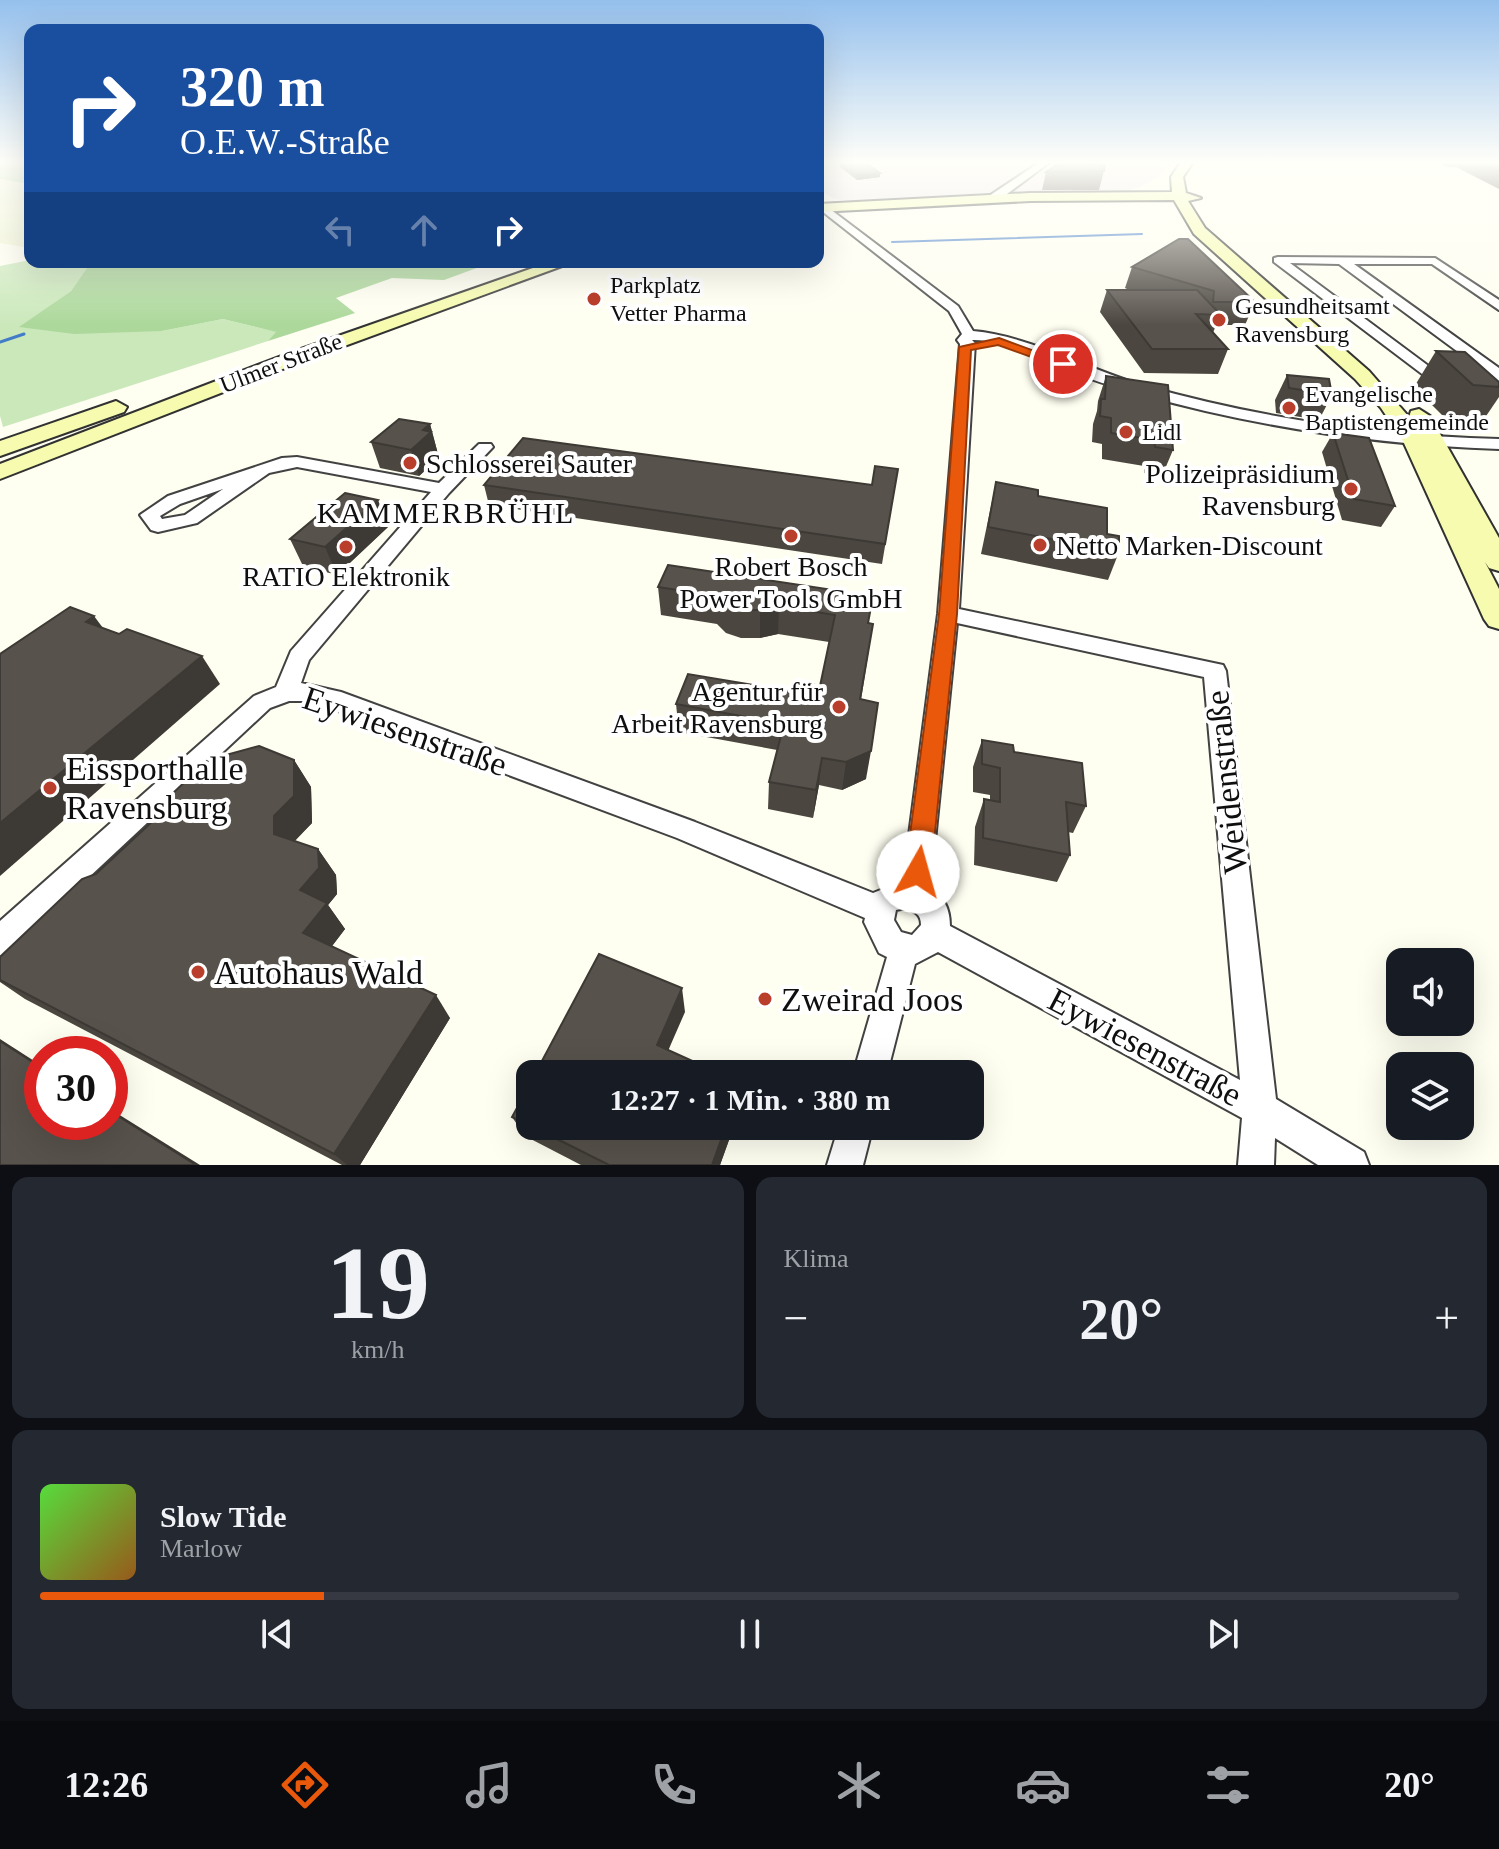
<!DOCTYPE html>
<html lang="de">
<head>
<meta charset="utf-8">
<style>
	body { margin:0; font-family:"Times New Roman",serif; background:#242831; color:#f1f3f6; height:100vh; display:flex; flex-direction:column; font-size:30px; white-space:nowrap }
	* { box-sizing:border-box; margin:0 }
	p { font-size:26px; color:#9ea1a6 }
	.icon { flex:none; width:44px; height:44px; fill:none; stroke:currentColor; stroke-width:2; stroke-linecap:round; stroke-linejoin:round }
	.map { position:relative; height:1165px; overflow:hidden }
	.sheet { display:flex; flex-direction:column; gap:12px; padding:12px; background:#0d0f14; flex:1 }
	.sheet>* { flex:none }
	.banner { position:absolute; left:24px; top:24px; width:800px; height:244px; border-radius:16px; box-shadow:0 8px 32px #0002; background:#1a4fa0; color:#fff; overflow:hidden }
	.tools { position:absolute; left:1386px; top:948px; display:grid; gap:16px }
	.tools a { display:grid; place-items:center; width:88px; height:88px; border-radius:16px; background:#171b24; box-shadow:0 8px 32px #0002; font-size:40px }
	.speed { position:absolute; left:24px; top:1036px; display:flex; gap:16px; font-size:40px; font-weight:700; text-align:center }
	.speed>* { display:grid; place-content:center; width:104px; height:104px; border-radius:50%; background:#171b24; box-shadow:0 8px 32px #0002; line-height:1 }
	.speed .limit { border:12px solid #d22; background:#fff; color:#111 }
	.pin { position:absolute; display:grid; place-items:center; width:68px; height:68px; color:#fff; margin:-34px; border:4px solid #fff; border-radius:50%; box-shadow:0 2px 8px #0007 }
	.me { position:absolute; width:88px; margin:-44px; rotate:7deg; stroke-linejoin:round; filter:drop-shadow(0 0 6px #0008) }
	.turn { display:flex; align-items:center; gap:28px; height:168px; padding:0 24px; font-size:36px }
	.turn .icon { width:104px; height:104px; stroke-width:2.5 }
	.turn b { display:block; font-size:56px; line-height:68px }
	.lanes { display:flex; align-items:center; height:76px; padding:0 24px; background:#0003; justify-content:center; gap:40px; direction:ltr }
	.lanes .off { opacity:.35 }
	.big { font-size:60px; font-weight:600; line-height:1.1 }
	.sheet .card { flex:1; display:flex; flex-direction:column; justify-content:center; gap:12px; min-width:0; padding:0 28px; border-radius:16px; background:#242831 }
	.sheet .dial { align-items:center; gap:0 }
	.dial b { font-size:104px; line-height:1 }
	.song { display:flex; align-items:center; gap:24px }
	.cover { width:96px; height:96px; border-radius:12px; background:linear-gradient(135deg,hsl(110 70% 55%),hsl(30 70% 35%)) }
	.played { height:8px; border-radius:4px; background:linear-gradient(90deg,#ea580c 20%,#363941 20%) }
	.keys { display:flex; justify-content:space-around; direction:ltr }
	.heat { display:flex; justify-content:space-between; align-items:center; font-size:44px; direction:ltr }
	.sheet .tiles { flex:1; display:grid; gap:12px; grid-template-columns:1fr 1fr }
	.card:last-child { grid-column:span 2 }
	.trip { position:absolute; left:516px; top:1060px; width:468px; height:80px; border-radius:16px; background:#171b24; box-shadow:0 8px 32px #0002; font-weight:600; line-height:80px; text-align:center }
	.dock { display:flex; height:128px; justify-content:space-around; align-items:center; background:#090b0e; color:#9ea1a6 }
	.dock .icon { width:56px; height:56px }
	.dock .active { color:#ea580c }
	.dock b { font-size:36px; color:#f1f3f6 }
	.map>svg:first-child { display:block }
</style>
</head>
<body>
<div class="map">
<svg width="1499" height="1165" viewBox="0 0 1499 1165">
	<rect width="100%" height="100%" fill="#fefef1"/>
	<path fill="#ede3ec" d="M818,162H1171L1159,176L1138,188L1124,191L973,194L854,202L835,199L818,190Z"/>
	<path fill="#f0f4d2" d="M0,179L30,184V248L0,243Z"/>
	<path fill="#cbe8bb" d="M30,260L91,262L71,291L20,327L162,331L223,319L277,332L268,341L3,427L0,416V266Z"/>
	<g fill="#acd89b">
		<path d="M0,162H30V184L0,179Z"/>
		<path d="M91,262H165L209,267L217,262H483L485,265L444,280L392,278L336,298L355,313L268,341L276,332L223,319L162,331L74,334L19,327L71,291Z"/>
	</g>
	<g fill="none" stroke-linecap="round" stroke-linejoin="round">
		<path stroke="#427bc8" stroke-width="2" d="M892,242L1142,234"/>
		<path stroke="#427bc8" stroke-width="3" d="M0,342L24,334"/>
		<g stroke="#424242" stroke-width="4">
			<g id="minor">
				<path d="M1040,162H1050L1003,197L989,200V196Z"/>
				<path d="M818,200L958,306L973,331C1026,335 1090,370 1142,385C1259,418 1378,436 1499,439V449C1377,445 1257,427 1139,394C1114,387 1089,379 1064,369C1036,358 1003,339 972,340L975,343L959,609L1223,665L1226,671L1276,1099L1364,1152L1369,1165H1318L1275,1138L1274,1165H1238L1242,1118L938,952L915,964L887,1074H853L887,957L879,953L864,922L865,918L677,838L311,701H289L270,708L10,951L0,956V921L254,696L276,687L291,651L431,492L297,467L269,473L197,523L158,532L151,530L140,515L168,496L282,458L297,457L439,483L479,444H491L493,447L449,493L309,660L301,683L341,692L695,822L873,893L903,881L938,614L960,344L957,340L962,334L949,311L818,208ZM223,489L185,515L162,519L160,516L180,504ZM957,623L1204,677L1240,1080L950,926C950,911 945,896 930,890ZM906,908C915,912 921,914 921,925L912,935L901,932L894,920L896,910Z"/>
				<path d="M1278,257L1435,258L1499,300V310L1432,264H1354L1499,368V385L1434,383L1274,262V258ZM1290,263L1339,264L1492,377L1442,376Z"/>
				<path d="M839,1126H873L863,1165H827Z"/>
			</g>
		</g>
		<g stroke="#313131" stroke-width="4">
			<g id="secondary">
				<path d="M1181,162H1193L1183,177L1186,193L1201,198L1188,201L1205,228L1369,371L1409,417L1411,411L1419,409L1430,416L1499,538V571L1489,568L1485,562L1499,589V629L1489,626L1484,619L1403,441L1381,408L1355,379L1194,234L1174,200L1030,201L818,212V204L1030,193L1172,192L1171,177Z"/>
				<path d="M550,262H573L298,363L0,479V464L284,355Z"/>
				<path d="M116,401L127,407L124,412L0,456V441Z"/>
			</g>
		</g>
		<use href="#minor" fill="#fff" fill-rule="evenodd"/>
		<use href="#secondary" fill="#f6fbaf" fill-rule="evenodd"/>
	</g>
	<g fill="#4b4740">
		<path d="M1438,162H1499V189L1456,167H1447Z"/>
		<path d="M840,163L880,177L857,180L840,167Z"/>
		<path d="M1104,171L1099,190H1042L1046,172Z"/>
		<path d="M1132,267L1255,302L1245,325H1216L1213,333L1228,349L1218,374L1144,373L1100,312L1107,290H1129L1125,288Z"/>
		<path d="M1436,351L1499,382V397L1480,425L1449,422L1414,387Z"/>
		<path d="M1287,375L1332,395L1319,420L1276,413L1275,400Z"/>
		<path d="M1106,376L1173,450L1162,476L1144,473V466L1102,459V444L1092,442L1093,424L1097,411L1098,401Z"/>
		<path d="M430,424L439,458L419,476L380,468L371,442Z"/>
		<path d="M1333,433L1395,506L1381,527L1342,520L1322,452Z"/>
		<path d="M898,469L882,564L489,505L484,485H872Z"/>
		<path d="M996,482L1038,496L1107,534L1119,552L1108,580L981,554Z"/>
		<path d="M388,527L337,575L303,566L290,539Z"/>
		<path d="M668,565L873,624L861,700L866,779L842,790L819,785L813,818L768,809L769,782L777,750L679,732L676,704L807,694L820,686L829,642L778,634L760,638H741L726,633L717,624L661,615L658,587Z"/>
		<path d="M982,740L1014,752L1086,806L1073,833L1068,832L1070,855L1057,882L974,865L975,827L984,799L990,800V795L973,792V767Z"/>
		<path d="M294,760L311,787L312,823L294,841L318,849L336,875L337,894L328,905L345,929L332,946L450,1018L360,1165H342L25,999L0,982V957L96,874Z"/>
		<path d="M512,1117L734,1126L720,1165H581L525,1136Z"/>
	</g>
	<g fill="#3d3934">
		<path d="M880,173V177L857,180V175Z"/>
		<path d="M430,424L439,458L419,476L411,450L423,430Z"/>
		<path d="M378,500L388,527L337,575L325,547Z"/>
		<path d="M779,606L778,634L760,638V610Z"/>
		<path d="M94,616L115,644L86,622Z"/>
		<path d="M202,656L220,684L0,876V823Z"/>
		<path d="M871,751L866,779L842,790L846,762Z"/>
		<path d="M822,758L819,785L813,818L816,790Z"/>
		<path d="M294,760L311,787L312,823L293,843L274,834V816Z"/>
		<path d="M318,849L336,875L337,894L328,905L345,929L323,958L303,933L300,890Z"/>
		<path d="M682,988L685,1012L661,1067L657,1045Z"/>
		<path d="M436,995L450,1018L360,1165H347L334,1154Z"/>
		<path d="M0,1039L42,1066V1068L0,1041Z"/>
		<path d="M110,1109L200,1165H196L110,1111Z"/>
		<path d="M726,1126H734L720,1165H712Z"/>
	</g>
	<g fill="#57524b" stroke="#3d3934" stroke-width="2">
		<path d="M850,162H864L880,173L857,175L840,163Z"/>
		<path d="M1061,162H1085L1105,165L1104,171L1046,172Z"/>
		<path d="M1480,162H1499V171Z"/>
		<path d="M1179,239H1188L1255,302H1213L1214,291L1132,267Z"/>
		<path d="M1107,290H1197L1221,315L1196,314L1228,349H1152Z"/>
		<path d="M1436,351L1465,352L1499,382V387L1473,385Z"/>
		<path d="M1287,375L1329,379L1332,395L1289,388Z"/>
		<path d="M1106,376L1168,385L1173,450L1155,447L1154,440L1111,433V418L1100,416L1101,399H1105Z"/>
		<path d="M399,419L430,424L423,430L431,432L411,450L371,442Z"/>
		<path d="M1333,433L1369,438L1395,506L1354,499Z"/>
		<path d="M523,438L872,485L875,466L898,469L885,544L484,485Z"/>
		<path d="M996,482L1038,490V496L1107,508V534L1119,536V552L988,527Z"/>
		<path d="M345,493L378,500L325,547L290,539Z"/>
		<path d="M668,565L873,596L868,623L873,624L860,699L878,703L871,751L846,762L822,758L816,790L769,782L784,724L676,704L688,674L807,694L810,684L820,686L835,615L779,606L760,610H741L726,605L716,596L658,587Z"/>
		<path d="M70,607L94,616L86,622L119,634L127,629L202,656L0,823V654Z"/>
		<path d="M982,740L1013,745L1014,752L1082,763L1086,806L1066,802L1070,855L983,838L984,799L1000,802V768L982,764Z"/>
		<path d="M259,746L294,760V796L274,816V834L318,849L319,868L300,890L327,903L303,933L436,995L334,1154L0,980V957L82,879L96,874L171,804V795L208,760Z"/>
		<path d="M599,954L682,988L657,1045L721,1074H535Z"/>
		<path d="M0,1041L42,1068V1122H110V1111L196,1165H0Z"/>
		<path d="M530,1084V1126L512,1117Z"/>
		<path d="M531,1126H726L712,1165H609Z"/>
	</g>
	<linearGradient id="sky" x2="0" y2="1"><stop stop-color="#95c0ed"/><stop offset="0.5" stop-color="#fffff9"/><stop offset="1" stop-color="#fffff9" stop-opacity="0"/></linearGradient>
	<rect width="1499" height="325" fill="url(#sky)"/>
	<path fill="#ea580c" stroke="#983908" stroke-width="2" d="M999,338L1070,364L1059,367L998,345L971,350L957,614L931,872L927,881L918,884L909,881L905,872L939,614L959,347Z"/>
	<g fill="#b93e2c" stroke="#fff" stroke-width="3">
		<circle cx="594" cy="299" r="8"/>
		<circle cx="1219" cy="320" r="8"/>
		<circle cx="1289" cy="408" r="8"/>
		<circle cx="1126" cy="432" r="8"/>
		<circle cx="410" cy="463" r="8"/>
		<circle cx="1351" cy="489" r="8"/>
		<circle cx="791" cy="536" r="8"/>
		<circle cx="1040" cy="545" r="8"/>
		<circle cx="346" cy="547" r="8"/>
		<circle cx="839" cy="707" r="8"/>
		<circle cx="50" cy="788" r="8"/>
		<circle cx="198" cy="972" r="8"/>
		<circle cx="765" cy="999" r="8"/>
	</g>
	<g text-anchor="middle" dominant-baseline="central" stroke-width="8" stroke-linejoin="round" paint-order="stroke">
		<g font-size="24" fill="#0f0f0f" stroke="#fff" text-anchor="start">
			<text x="610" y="285">Parkplatz<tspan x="610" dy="28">Vetter Pharma</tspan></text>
			<text x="1235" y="306">Gesundheitsamt<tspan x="1235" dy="28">Ravensburg</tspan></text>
			<text x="1305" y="394">Evangelische<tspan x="1305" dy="28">Baptistengemeinde</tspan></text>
			<text x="1142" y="432">Lidl</text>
		</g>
		<g font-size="24" fill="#0f0f0f" stroke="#fff">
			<text transform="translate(281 363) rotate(-21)">Ulmer Straße</text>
		</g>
		<g font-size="28" fill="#0f0f0f" stroke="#fff" text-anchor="start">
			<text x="426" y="463">Schlosserei Sauter</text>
			<text x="1335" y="473" text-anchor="end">Polizeipräsidium<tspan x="1335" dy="32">Ravensburg</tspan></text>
			<text x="1056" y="545">Netto Marken-Discount</text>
			<text x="791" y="566" text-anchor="middle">Robert Bosch<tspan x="791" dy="32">Power Tools GmbH</tspan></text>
			<text x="346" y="576" text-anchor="middle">RATIO Elektronik</text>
			<text x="823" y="691" text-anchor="end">Agentur für<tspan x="823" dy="32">Arbeit Ravensburg</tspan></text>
		</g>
		<g font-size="30" letter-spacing="2" fill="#0f0f0f" stroke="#fff">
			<text x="446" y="512">KAMMERBRÜHL</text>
		</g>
		<g font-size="34" fill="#0f0f0f" stroke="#fff">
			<text transform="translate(405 731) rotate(19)">Eywiesenstraße</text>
			<text transform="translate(1226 782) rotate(-96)">Weidenstraße</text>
			<text transform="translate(1145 1047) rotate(28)">Eywiesenstraße</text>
		</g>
		<g font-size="34" fill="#0f0f0f" stroke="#fff" text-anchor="start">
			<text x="66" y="768">Eissporthalle<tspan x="66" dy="39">Ravensburg</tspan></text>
			<text x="214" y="972">Autohaus Wald</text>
			<text x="781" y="999">Zweirad Joos</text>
		</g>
	</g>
</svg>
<div class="tools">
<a><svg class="icon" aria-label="sound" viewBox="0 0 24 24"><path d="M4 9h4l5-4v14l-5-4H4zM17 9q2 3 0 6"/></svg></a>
<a><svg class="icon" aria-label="layers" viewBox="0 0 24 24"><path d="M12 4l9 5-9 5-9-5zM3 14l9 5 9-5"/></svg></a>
</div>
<div class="speed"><div class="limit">30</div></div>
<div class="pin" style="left:1063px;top:364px;background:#d93025"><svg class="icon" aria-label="arrive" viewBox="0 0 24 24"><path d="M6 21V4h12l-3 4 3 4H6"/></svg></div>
<svg class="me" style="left:918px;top:872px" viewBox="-20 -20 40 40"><circle r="19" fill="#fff"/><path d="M0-13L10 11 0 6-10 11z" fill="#ea580c"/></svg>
<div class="trip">12:27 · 1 Min. · 380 m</div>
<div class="banner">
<div class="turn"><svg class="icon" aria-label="right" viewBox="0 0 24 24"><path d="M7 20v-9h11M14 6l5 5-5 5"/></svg><div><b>320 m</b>O.E.W.-Straße</div></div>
<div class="lanes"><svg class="icon off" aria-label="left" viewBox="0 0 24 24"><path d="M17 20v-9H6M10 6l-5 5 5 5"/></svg><svg class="icon off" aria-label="ahead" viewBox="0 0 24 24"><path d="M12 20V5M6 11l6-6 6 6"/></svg><svg class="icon" aria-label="right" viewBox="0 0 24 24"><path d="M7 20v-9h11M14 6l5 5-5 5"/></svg></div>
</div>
</div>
<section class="sheet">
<div class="tiles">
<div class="card dial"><b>19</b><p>km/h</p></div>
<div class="card"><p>Klima</p>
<div class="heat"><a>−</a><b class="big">20°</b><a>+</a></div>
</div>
<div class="card">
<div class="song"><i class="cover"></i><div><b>Slow Tide</b><p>Marlow</p></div></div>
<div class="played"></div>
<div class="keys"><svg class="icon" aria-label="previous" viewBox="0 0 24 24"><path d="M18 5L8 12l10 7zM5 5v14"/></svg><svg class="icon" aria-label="pause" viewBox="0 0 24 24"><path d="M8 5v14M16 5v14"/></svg><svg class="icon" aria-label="next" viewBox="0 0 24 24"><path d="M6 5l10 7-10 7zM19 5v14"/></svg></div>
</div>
</div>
</section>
<nav class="dock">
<b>12:26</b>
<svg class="icon active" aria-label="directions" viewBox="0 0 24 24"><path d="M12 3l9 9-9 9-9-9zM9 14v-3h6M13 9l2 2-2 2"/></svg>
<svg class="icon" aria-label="music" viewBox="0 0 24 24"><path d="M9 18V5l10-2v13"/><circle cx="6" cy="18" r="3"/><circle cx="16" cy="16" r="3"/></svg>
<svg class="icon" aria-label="phone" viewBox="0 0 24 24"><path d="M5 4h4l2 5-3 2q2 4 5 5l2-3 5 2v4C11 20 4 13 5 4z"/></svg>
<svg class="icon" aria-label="climate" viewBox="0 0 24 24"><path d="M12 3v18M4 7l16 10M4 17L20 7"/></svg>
<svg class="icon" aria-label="car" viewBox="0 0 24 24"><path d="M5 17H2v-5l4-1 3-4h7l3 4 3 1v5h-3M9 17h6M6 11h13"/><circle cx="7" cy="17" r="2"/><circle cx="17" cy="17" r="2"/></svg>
<svg class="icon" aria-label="filters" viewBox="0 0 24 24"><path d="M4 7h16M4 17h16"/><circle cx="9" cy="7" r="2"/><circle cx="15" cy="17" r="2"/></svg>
<b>20°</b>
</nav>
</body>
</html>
